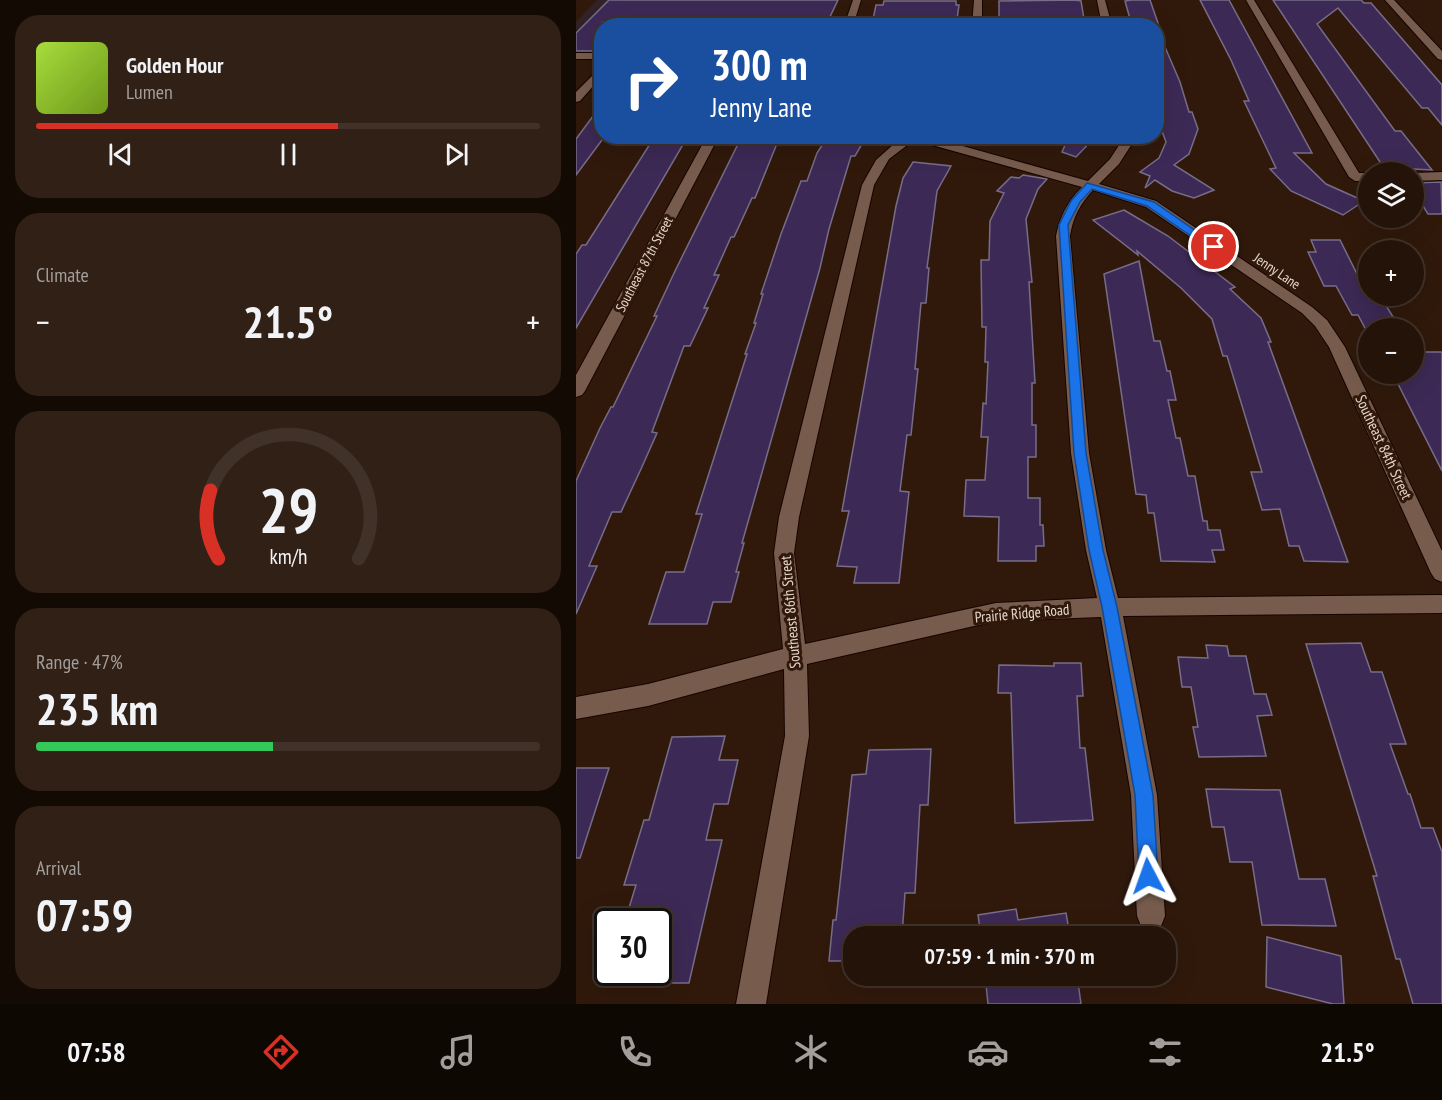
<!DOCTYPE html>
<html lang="en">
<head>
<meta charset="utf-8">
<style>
	body { margin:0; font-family:"PT Sans Narrow",sans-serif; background:#302016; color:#f1f3f6; height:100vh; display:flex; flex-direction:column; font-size:22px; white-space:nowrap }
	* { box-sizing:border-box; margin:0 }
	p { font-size:20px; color:#a39e9c }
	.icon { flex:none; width:33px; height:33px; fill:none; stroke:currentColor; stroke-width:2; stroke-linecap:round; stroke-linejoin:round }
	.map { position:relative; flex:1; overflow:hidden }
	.drawer { display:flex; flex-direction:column; gap:15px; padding:15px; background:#140a04; width:576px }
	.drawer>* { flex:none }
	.top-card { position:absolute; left:18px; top:18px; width:570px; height:126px; border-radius:24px; box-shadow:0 6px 24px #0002,0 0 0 2px #413229; background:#1a4fa0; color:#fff; overflow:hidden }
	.controls { position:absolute; left:782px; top:162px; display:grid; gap:12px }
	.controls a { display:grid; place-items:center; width:66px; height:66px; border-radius:50%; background:#241308; box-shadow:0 6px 24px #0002,0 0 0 2px #413229; font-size:30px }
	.speed { position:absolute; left:18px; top:908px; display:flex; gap:12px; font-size:30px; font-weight:700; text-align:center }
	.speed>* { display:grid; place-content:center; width:78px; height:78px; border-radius:50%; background:#241308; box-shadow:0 6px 24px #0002,0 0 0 2px #413229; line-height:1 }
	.speed .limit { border:3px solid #111; border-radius:9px; background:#fff; color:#111 }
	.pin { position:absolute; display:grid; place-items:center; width:51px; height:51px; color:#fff; margin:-26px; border:3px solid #fff; border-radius:50%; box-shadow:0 2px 6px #0007 }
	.me { position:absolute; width:66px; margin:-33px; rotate:356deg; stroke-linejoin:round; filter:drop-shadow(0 0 4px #0008) }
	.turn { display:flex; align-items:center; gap:21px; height:126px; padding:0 18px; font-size:27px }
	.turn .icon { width:78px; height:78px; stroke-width:2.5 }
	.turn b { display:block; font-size:42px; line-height:51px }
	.big { font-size:45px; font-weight:800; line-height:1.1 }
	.drawer .widget { flex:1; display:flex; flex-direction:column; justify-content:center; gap:9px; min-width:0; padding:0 21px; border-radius:24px; background:#302016 }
	.drawer .dial { align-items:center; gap:0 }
	.dial svg { height:156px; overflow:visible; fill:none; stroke:#413229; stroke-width:7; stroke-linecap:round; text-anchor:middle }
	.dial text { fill:#f1f3f6; stroke:none }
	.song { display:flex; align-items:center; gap:18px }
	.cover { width:72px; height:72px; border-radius:9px; background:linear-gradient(135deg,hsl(80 70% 55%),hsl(80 70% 35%)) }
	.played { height:6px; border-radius:3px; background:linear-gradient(90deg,#d93025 60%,#413229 60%) }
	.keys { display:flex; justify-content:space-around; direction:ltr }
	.heat { display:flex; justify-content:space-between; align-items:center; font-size:33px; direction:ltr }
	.charge { height:9px; border-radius:4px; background:linear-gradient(90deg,#34c759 47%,#413229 0) }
	.trip { position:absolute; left:267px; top:926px; width:333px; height:60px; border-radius:24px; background:#241308; box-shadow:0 6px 24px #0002,0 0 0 2px #413229; font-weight:800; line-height:60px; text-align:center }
	.tab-bar { display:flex; height:96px; justify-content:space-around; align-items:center; background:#0e0803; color:#a39e9c }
	.tab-bar .icon { width:42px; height:42px }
	.tab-bar .on { color:#d93025 }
	.tab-bar b { font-size:27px; color:#f1f3f6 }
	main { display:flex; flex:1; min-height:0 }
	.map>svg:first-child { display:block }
</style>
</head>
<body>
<main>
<section class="drawer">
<div class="widget">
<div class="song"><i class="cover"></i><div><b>Golden Hour</b><p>Lumen</p></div></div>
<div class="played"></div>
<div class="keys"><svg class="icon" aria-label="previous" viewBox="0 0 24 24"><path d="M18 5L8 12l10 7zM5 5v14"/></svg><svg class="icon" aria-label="pause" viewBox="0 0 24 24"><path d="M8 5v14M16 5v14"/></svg><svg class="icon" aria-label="next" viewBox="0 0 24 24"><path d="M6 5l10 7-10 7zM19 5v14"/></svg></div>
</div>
<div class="widget"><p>Climate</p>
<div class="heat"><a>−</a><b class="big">21.5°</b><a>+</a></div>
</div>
<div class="widget dial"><svg viewBox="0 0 100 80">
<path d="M14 69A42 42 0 1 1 86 69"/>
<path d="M14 69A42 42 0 0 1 10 34" stroke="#d93025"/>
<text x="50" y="56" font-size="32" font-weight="700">29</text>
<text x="50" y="72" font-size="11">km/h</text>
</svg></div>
<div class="widget"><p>Range · 47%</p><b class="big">235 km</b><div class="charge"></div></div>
<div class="widget"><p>Arrival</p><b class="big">07:59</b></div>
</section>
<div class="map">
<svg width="866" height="1004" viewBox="0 0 866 1004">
	<rect width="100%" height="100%" fill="#30190b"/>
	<path fill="#332128" d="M21,0H219L207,25L26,26L25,29H0V22Z"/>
	<g fill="#3d2955" stroke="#776d88" stroke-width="1.5">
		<path d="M33,0H262L251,23L26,22V46L21,51H0V33Z"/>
		<path d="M500,0L505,1L509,25L483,26L482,19H448L449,26L423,25V1Z"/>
		<path d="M555,0H574L583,26H556L549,1Z"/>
		<path d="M624,0H653L736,153H718L750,184L788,201L767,215L715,191L694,169L700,168L668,101H673L655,60Z"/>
		<path d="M697,0H785L788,3H795L866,85V125L852,108H846L762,8L741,24L819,131H825L856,170L837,169L826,172L821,165H806Z"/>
		<path d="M308,1H380V5H383L380,26L296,24L300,5H307Z"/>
		<path d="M580,26L604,82L613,112H616L622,129L613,154L598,165L638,190L618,198L596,191L579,180L569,188L574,176L564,172L583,158L590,142L580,115Z"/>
		<path d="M26,104V140L0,175V139Z"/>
		<path d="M79,136H112L0,328V254L6,245H10Z"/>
		<path d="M166,136H204L179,198H176L158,237H155L138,275H143L128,308H132L114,346H108L76,432L81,433L65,469L45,512H36L13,566H21L0,614V481L24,428L35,407H37L81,316H78L99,271Z"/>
		<path d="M252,136L289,139L279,156H275L253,229L244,268L166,543H168L160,572H163L155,602H137L131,624H73L90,572H108L126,514H120L171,354H169L180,323H178L187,294H185L205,234L225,181H231L241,153Z"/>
		<path d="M493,136H520L500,157L486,152Z"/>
		<path d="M337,162L375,166L361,191L351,268H353L350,303H345L339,369H342L335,435H331L324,491L333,492L323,583H278L281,567L261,566L273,511H266L320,206L327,178Z"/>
		<path d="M447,175L471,179L462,189L450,219L456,282H453L459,383H456V425H460V457H452V498H464V525H467L468,546H460V561H422L423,517L388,516L390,480H409L412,437H405L407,403L410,404L412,362H409L410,327H406L405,260H413L414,221L428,193L421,191L435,177L443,178Z"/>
		<path d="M865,182L866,214H852L837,190V183Z"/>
		<path d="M548,210L592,236L659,287L654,289L685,318L695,342H692L772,562L728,561L723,546H713L704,509L686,510L675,472H686L651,356H647L636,319L605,288L561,251L562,255L517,220Z"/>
		<path d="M735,240H764L792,296H804L824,328H789L782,315H776L760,286H748L732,252H740Z"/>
		<path d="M563,261L578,341H584L591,371H594L600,400H592L600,438H604L612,476H619L627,521H631L632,530H644L648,550H636L639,562L585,561L578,513H572L570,495L560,494L528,274Z"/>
		<path d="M837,352H866V471L817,374H837Z"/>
		<path d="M785,643L795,672H806L830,744H814L832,794H834L845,828H857L866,852V1004H837L824,959H820L797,876H801L730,644Z"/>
		<path d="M630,645L651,646L653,656H670L678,694H690L696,715L681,716L690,756L623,757L617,727H622L615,687H606L602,657L632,658Z"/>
		<path d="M478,663H505L507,696H501L504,748H509L517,820L439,823L435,693H422L423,665L478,666Z"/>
		<path d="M149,736L143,760H162L152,804H138L130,840H146L113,983H82V921H49L60,885H48L68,820H73L96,737Z"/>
		<path d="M355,749L352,805H344L339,893H329L326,936H278V961H253L257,920H260L276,775L290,774L293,750Z"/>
		<path d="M0,768H33L4,858H0Z"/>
		<path d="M630,789L704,790L723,879H749L760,926L686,925L676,862H654L648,827H636Z"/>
		<path d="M440,909L442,920L490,913L494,936H405L402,915Z"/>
		<path d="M691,937L765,956L768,1004H757L690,987Z"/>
		<path d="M409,975H501L505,1004H412Z"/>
	</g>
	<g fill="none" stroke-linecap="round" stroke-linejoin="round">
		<g stroke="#170400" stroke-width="2">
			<g id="minor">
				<path d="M277,0H285L277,26H268Z"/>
				<path d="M398,0H406V26H396Z"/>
				<path d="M521,0H529L536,26H526Z"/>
				<path d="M670,0H678L783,173H792V181H779L773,177Z"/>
				<path d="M809,0H818L866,51V60L862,59Z"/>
				<rect x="0" y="53" width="26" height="6"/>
				<path d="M26,66V76L4,101L0,102V92Z"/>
				<path d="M131,136H143L9,391L6,395L0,397V375Z"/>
				<path d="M327,136H351L512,181L534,159L549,136H561L543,164L523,184L580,201L736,307L751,320L769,347L866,551V582L859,579L855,573L753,347L739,326L726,313L570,207L517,190C504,204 497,217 494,236L513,453L530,550L542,598L866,595V613L547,616L581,795L589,916L585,926L575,930L565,926L561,916L555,795L525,617L420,621L231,664L233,736L190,1004H160L209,736L208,669L72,706L0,719V697L72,684L207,649L198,553L203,517L286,185L300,160ZM338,140L506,187C492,201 484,216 480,236L495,453L510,550L521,598L420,603L229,644L218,553L223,517L298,185L313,159Z"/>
				<path d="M866,172V180L837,181V173Z"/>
			</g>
		</g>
		<use href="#minor" fill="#775c4d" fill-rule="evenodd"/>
	</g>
	<path fill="#1a73e8" stroke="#114b97" stroke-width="1.5" d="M511,183L578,202L643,247L634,249L571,206L516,189L504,202L492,225L510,453L527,550L541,607L577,795L582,876L579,883L572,886L566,883L563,876L559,795L526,607L513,550L498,453L483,225L495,201Z"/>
	<g text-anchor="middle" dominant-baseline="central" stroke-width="6" stroke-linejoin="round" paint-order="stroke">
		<g font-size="14" fill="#e7d7ce" stroke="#30190b">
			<text transform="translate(68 264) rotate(-62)">Southeast 87th Street</text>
			<text transform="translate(701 271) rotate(34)">Jenny Lane</text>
		</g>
		<g font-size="15" fill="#e7d7ce" stroke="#30190b">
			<text transform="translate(808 447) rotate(65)">Southeast 84th Street</text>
			<text transform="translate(214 612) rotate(-95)">Southeast 86th Street</text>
			<text transform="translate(446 613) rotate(-5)">Prairie Ridge Road</text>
		</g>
	</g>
</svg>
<div class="controls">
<a><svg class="icon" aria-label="layers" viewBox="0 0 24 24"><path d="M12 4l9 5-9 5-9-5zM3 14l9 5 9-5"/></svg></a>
<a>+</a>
<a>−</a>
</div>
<div class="speed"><div class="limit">30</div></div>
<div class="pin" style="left:638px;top:247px;background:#d93025"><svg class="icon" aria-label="arrive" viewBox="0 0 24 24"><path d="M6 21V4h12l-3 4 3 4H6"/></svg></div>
<svg class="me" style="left:572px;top:876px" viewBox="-20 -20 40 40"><path d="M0-17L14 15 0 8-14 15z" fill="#1a73e8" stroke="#fff" stroke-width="4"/></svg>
<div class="trip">07:59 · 1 min · 370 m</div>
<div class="top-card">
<div class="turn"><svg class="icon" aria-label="right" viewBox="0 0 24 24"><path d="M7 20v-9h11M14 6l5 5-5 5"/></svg><div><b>300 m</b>Jenny Lane</div></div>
</div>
</div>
</main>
<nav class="tab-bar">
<b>07:58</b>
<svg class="icon on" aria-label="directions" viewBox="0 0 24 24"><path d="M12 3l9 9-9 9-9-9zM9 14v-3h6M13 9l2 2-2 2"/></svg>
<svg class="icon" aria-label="music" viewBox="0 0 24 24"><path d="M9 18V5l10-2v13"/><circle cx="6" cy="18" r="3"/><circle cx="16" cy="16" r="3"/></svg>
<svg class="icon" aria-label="phone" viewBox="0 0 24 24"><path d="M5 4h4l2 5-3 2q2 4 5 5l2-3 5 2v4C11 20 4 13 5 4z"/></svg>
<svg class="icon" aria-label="climate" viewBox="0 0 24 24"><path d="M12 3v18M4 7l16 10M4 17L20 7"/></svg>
<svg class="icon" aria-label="car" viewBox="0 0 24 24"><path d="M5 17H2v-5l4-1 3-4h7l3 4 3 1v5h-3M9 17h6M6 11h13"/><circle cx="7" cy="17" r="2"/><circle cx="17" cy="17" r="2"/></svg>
<svg class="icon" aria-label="filters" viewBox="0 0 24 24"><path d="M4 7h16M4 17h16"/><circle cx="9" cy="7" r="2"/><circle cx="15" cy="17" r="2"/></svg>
<b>21.5°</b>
</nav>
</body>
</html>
